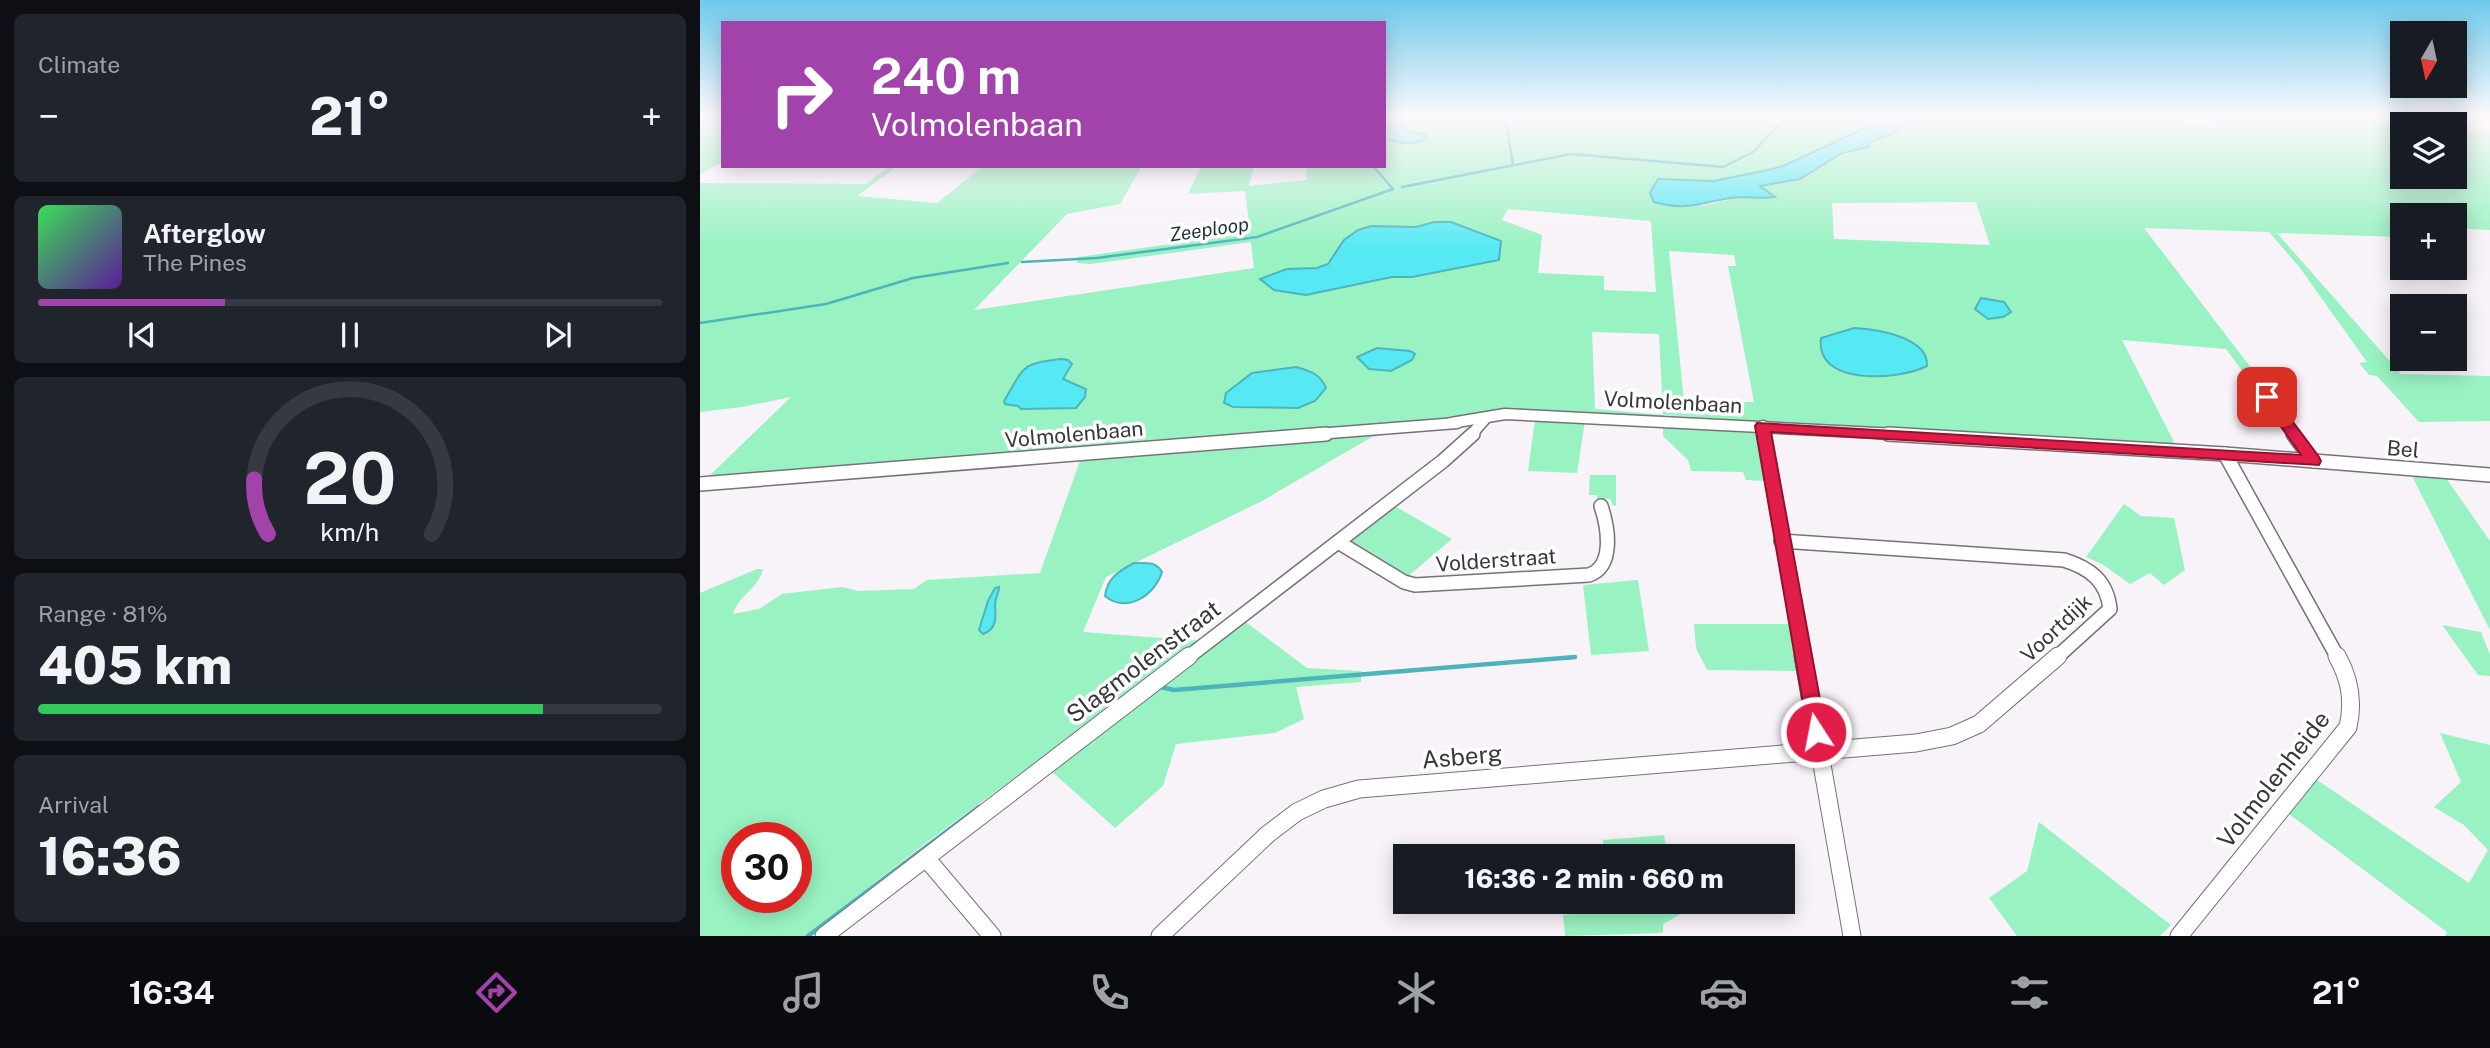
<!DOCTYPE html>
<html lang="en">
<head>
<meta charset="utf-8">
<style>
	body { margin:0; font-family:"Public Sans",sans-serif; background:#20242c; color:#f1f3f6; height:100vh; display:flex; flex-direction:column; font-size:26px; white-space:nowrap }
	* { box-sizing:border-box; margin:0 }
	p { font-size:23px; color:#9ea1a6 }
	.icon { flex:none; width:38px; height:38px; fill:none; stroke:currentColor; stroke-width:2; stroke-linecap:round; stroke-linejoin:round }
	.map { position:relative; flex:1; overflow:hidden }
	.drawer { display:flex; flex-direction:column; gap:14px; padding:14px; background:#0d0f14; width:700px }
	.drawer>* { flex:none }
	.top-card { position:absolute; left:21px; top:21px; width:665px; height:147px; border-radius:0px; box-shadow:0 4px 18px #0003; background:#a243ab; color:#fff; overflow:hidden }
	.needle { width:46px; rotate:189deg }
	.fabs { position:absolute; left:1690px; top:21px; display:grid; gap:14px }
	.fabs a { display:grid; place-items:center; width:77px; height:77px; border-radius:0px; background:#171b24; box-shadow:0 4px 18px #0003; font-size:35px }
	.speed { position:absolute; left:21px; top:822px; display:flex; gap:14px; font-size:35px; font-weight:700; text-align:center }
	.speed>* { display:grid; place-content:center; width:91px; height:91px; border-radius:50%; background:#171b24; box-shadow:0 4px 18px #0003; line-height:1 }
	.speed .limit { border:10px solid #d22; background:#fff; color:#111 }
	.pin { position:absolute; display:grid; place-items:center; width:60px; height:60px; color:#fff; margin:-30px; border-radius:14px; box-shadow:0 4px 10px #0006 }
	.me { position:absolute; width:77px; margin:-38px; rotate:349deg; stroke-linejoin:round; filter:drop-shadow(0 0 5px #0008) }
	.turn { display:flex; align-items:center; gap:24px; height:147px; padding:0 35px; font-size:32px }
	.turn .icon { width:91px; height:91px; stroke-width:2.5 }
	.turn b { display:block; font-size:49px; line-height:60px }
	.big { font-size:52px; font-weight:800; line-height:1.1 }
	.drawer .card { flex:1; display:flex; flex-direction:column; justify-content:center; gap:10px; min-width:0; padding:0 24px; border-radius:10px; background:#20242c }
	.drawer .dial { align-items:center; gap:0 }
	.dial svg { height:182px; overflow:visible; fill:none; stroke:#363941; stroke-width:7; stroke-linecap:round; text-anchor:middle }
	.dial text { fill:#f1f3f6; stroke:none }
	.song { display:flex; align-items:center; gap:21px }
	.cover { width:84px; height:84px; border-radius:10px; background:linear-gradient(135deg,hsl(130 70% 55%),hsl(270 70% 35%)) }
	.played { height:7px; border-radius:4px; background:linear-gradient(90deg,#a243ab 30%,#363941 30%) }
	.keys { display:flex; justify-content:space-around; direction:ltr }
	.heat { display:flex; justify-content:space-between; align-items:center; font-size:38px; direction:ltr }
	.charge { height:10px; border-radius:5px; background:linear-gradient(90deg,#34c759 81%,#363941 0) }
	.trip { position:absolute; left:693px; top:844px; width:402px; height:70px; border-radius:0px; background:#171b24; box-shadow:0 4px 18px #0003; font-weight:800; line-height:70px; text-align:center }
	.dock { display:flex; height:112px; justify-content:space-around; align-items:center; background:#090b0e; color:#9ea1a6 }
	.dock .icon { width:49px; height:49px }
	.dock .selected { color:#a243ab }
	.dock b { font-size:32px; color:#f1f3f6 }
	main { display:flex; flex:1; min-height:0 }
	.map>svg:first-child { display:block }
</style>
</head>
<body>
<main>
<section class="drawer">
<div class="card"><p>Climate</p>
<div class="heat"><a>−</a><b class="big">21°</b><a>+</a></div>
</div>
<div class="card">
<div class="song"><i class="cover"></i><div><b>Afterglow</b><p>The Pines</p></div></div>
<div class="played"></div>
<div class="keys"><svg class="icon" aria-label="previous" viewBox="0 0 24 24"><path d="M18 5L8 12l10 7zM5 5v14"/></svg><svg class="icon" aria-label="pause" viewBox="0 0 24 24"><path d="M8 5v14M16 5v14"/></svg><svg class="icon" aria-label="next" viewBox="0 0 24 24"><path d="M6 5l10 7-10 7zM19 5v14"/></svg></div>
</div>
<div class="card dial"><svg viewBox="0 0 100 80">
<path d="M14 69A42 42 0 1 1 86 69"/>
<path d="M14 69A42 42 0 0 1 8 45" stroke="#a243ab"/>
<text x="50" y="56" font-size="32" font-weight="700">20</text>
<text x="50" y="72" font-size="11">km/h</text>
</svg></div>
<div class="card"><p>Range · 81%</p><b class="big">405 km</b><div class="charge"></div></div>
<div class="card"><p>Arrival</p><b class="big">16:36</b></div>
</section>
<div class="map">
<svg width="1790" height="936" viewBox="0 0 1790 936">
	<rect width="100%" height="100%" fill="#f8f2f9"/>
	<g fill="#99f2c2" fill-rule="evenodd">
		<path d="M0,117H23V162L0,174Z"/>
		<path d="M684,117H1189L1083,166L1041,177L1013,181L958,179L1002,206L1040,197H1073L1059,186L1100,179L1142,153L1169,147V142L1191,134L1216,117H1474L1514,128L1516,117H1686L1695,126L1703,127V177H1755V131L1790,133V230L1755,228V215H1703V240L1699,237L1577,233L1701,374L1790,376V421L1719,422L1677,376L1669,375L1659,363L1667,362L1600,268L1569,232L1444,228L1620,458L1605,456L1526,349L1422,340L1477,448L964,415L962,419L809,411L747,425L672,437L562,501L406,577L383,632L501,641L223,845L105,936H0V593L57,569H63C59,588 38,596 33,614L59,609L82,594L142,587L158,591L214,589L227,580L340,573L381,458L4,481L91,397L42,407L0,412V183L166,184L190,166H198L157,196L237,203L283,166H442L420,204L367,214L274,310L554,268L551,242L391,264L377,263L378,257L550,233L545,191L488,194L501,166H554L549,186L607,180L606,166H684ZM1276,202L1290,245L1134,239L1132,203ZM808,209L951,221L956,292L904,290V276L838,273L842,235L802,220ZM969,251L1034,255L1036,266H1028L1054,402H984ZM892,332L959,334L963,415L895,409ZM37,838H96V898H37Z"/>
		<path d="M835,419L885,421L877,473L828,471Z"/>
		<path d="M963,424L1058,430L1066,481L1046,480L1043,472L991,471L988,460L963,436Z"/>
		<path d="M1710,472L1746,478L1790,541V630Z"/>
		<path d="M890,475H916V506L912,505L911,499H897V495H889Z"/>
		<path d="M1424,504L1441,516L1474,518L1485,570L1464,585L1450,573L1430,584L1402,564L1386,557Z"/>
		<path d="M693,505L752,539L706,578L651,543L652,535Z"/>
		<path d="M938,580L949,651L891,655L883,585Z"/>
		<path d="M543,620L607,668L661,671V682L596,687L604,719L575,733L476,744L463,786L415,828L349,769Z"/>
		<path d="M994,624H1090L1098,671L1007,670L996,648Z"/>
		<path d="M1742,625L1781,632L1790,655V676L1778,675Z"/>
		<path d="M1740,733L1790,745V936H1745L1747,932L1589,814L1617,780L1769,883L1788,850L1764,825L1734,807L1761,782Z"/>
		<path d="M1339,822L1463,919L1471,925L1460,936H1317L1289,898L1327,871Z"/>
		<path d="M964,835L968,856H904L903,840Z"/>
		<path d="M907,901H980L981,914L963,924V933L865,936L863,915L907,910Z"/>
	</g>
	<path fill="#f5ebc6" d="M1686,117H1777L1790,121V125L1783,128L1790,133L1755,131V124L1695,127Z"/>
	<g fill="#57e9f3" stroke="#4eb4bc" stroke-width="2">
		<path d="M1189,117H1216L1191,134L1169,142V147L1142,153L1100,179L1060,186L1075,197C1063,199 1053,197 1041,197C1008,199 991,213 954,202L950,193L958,179L1013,181L1068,170L1083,166Z"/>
		<path d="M694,126H704L710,132L726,135V139C712,145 697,144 684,137V131Z"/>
		<path d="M734,222H751L801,241L799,260L712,277H692L606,295L574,290L560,279L587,269L617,268L628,264L644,240L658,230L671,226L716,227Z"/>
		<path d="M1281,298L1304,302L1311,312L1303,317L1288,319L1275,309Z"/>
		<path d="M1154,328C1176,329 1229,337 1227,366C1199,380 1115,387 1121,338Z"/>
		<path d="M677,348L710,351L715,354L712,360L691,371L669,369L657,357Z"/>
		<path d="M361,359L368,360L372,364L363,379L386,389L385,397L376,408L321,409L318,406L305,404L304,401C324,368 320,363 361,359Z"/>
		<path d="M596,367C611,371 620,374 626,388L615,401L598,408L533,407L524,403L526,393L552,373Z"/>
		<path d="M434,563C445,563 456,561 462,572C455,595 427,614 405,596C407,578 419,571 434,563Z"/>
		<path d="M299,587C299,592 295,599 295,605C296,617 297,629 283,634L279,630L288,601L295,588Z"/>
	</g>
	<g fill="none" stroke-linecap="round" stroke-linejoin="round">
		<g stroke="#4eb4bc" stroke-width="2.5">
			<path d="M805,117L813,164"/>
			<path d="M702,187L871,154L1023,167L1053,152L1086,117"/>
			<path d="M322,262L397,258L557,237L693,189L673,166"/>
			<path d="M0,323L126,304L213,278L308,263"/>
		</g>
		<path stroke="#4eb4bc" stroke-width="3.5" d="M868,658L875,657"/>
		<g stroke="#4eb4bc" stroke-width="4.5">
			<path d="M460,687L474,690L875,657"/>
			<path d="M108,936L279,807"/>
		</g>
		<g stroke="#777278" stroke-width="13">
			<g id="minor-far2">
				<path d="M1567,397L1595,435"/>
				<path d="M751,423L805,414L1217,435"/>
				<path d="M1063,426L1065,435"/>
				<path d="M604,435L757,423"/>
				<path d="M771,435L786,418"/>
			</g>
		</g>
		<g stroke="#777278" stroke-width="16">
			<g id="minor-far1">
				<path d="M1064,434L1103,658"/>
				<path d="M1188,434L1525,454L1790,475"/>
				<path d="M1593,434L1613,461"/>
				<path d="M1525,454L1638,658"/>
				<path d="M0,484L626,434"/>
				<path d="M1081,541L1364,560C1390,568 1407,581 1410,609L1356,658"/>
				<path d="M638,542L704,582L715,585L889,575C915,566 908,527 901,506"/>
				<path d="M487,658L743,461L773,434"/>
			</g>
		</g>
		<g stroke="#777278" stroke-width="19">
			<g id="minor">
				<path d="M1103,656L1152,936"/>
				<path d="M226,858L292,936"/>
				<path d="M124,936L489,656"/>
				<path d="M460,936L568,834L597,812L624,799L659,789L1216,743L1252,736L1279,724L1358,656"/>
				<path d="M1479,936L1648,727C1654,701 1650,679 1637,656"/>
			</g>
		</g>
		<use href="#minor-far2" stroke="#fff" stroke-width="10"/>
		<use href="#minor-far1" stroke="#fff" stroke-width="13"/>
		<use href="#minor" stroke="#fff" stroke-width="17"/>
	</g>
	<linearGradient id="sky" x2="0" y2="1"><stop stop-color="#6ec9ec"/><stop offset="0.47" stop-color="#fcf9fc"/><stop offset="1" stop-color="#fcf9fc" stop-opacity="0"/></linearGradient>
	<rect width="1790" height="248" fill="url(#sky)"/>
	<path fill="#e11d48" stroke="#92132f" stroke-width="2" d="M1567,393L1572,394L1619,457L1621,461L1619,465L1071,432L1126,732L1123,738L1116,741L1109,738L1055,426L1057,423L1601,455L1560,397Z"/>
	<g text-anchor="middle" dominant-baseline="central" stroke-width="7" stroke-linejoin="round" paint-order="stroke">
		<g font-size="19" font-style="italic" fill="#1d3537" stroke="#fff">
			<text transform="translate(509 229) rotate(-8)">Zeeploop</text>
		</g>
		<g font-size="21" fill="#39373a" stroke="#fff">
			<text transform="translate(973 402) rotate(3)">Volmolenbaan</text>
			<text transform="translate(374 434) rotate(-5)">Volmolenbaan</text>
			<text transform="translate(1703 449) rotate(5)">Bel</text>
			<text transform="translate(796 560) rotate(-4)">Volderstraat</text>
			<text transform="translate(1356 628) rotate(-43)">Voortdijk</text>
		</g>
		<g font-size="24" fill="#39373a" stroke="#fff">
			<text transform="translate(443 661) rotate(-37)">Slagmolenstraat</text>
			<text transform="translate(762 756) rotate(-5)">Asberg</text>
			<text transform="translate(1573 779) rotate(-52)">Volmolenheide</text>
		</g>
	</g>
</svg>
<div class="fabs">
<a><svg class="needle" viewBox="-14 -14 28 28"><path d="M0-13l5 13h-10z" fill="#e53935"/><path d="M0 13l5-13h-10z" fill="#9ea1a6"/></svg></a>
<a><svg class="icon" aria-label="layers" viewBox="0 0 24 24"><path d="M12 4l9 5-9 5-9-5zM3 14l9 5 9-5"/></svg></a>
<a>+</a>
<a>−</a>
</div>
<div class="speed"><div class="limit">30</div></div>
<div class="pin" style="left:1567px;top:397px;background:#d93025"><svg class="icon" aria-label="arrive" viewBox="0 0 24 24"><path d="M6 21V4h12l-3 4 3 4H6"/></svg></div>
<svg class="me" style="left:1116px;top:732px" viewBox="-20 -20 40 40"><circle r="17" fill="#e11d48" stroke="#fff" stroke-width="3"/><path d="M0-11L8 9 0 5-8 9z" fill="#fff"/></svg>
<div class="trip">16:36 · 2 min · 660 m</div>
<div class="top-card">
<div class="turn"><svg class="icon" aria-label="right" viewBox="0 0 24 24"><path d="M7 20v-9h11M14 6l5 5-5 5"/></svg><div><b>240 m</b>Volmolenbaan</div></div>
</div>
</div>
</main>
<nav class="dock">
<b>16:34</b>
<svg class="icon selected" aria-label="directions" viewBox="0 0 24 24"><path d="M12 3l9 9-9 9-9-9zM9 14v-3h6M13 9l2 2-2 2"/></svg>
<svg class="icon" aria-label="music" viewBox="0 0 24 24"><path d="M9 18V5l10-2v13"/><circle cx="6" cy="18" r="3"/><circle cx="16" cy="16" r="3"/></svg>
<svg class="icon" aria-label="phone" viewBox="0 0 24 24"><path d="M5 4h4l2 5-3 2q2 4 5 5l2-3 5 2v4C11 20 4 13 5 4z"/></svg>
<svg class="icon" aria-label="climate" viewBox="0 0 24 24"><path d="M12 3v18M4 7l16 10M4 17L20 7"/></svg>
<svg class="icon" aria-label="car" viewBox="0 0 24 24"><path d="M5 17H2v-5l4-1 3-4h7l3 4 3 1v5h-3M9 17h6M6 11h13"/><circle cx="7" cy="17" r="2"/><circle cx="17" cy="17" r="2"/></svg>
<svg class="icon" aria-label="filters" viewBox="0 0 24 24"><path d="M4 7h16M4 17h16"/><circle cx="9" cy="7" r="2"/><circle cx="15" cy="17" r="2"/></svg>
<b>21°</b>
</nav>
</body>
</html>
